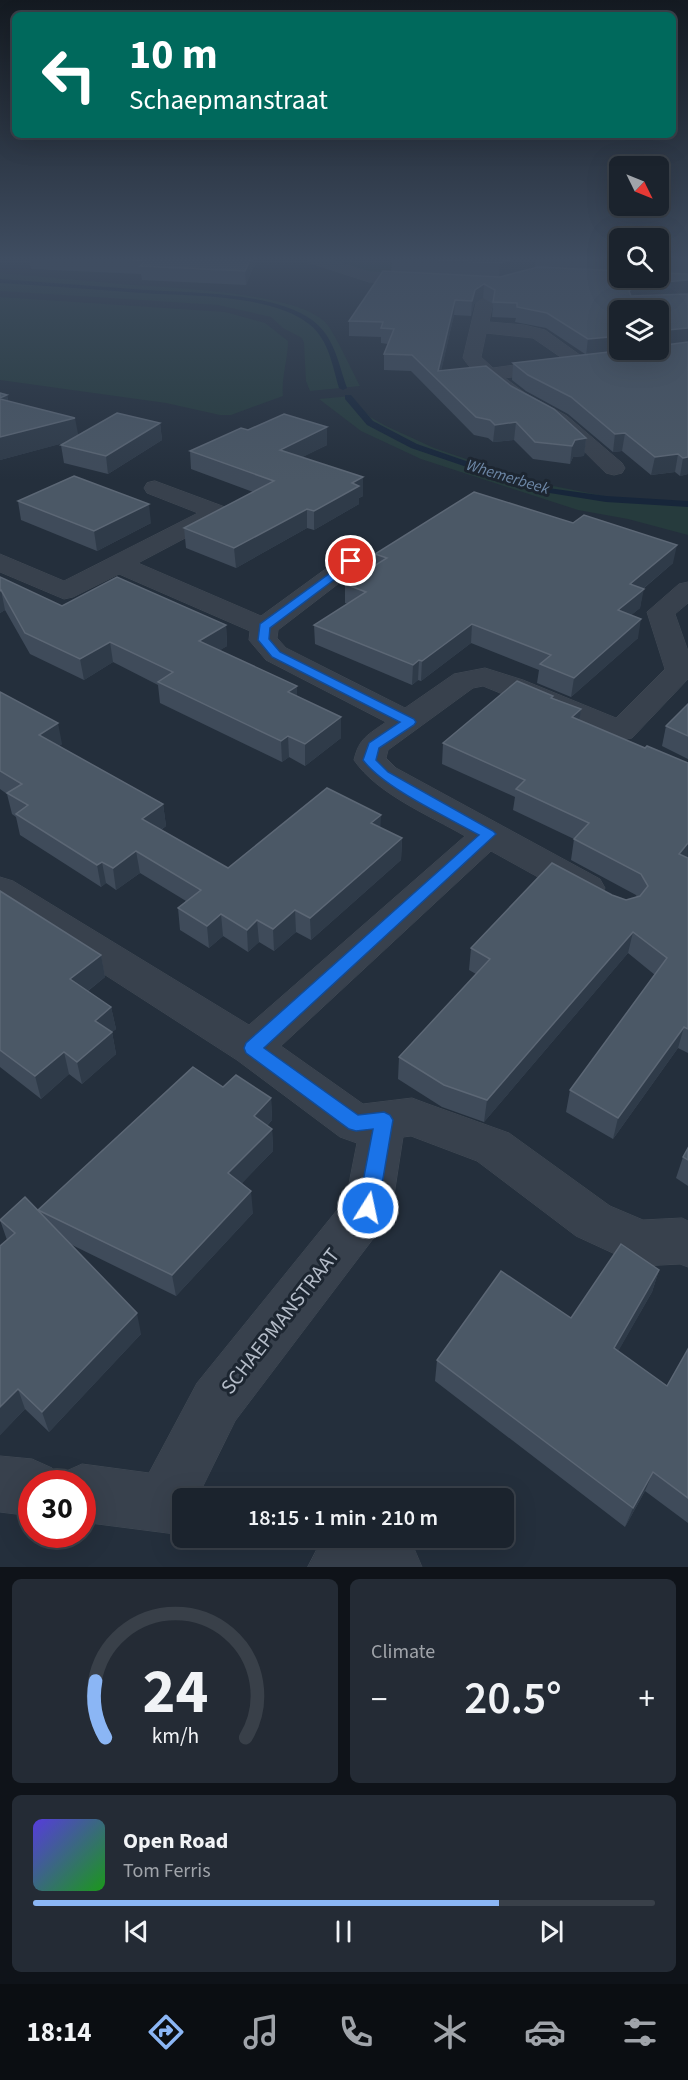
<!DOCTYPE html>
<html lang="en">
<head>
<meta charset="utf-8">
<style>
	body { margin:0; font-family:"Source Sans 3",sans-serif; background:#242b35; color:#f1f3f6; height:100vh; display:flex; flex-direction:column; font-size:22px; white-space:nowrap }
	* { box-sizing:border-box; margin:0 }
	p { font-size:20px; color:#a0a4aa }
	.icon { flex:none; width:33px; height:33px; fill:none; stroke:currentColor; stroke-width:2; stroke-linecap:round; stroke-linejoin:round }
	.map { position:relative; height:1567px; overflow:hidden }
	.panel { display:flex; flex-direction:column; gap:12px; padding:12px; background:#0f1319; flex:1 }
	.panel>* { flex:none }
	.guide { position:absolute; left:12px; top:12px; width:664px; height:126px; border-radius:9px; box-shadow:0 6px 24px #0002,0 0 0 2px #394049; background:#00695c; color:#fff; overflow:hidden }
	.needle { width:39px; rotate:133deg }
	.buttons { position:absolute; left:609px; top:156px; display:grid; gap:12px }
	.buttons a { display:grid; place-items:center; width:60px; height:60px; border-radius:9px; background:#1b232d; box-shadow:0 6px 24px #0002,0 0 0 2px #394049; font-size:30px }
	.speed { position:absolute; left:18px; top:1470px; display:flex; gap:12px; font-size:30px; font-weight:700; text-align:center }
	.speed>* { display:grid; place-content:center; width:78px; height:78px; border-radius:50%; background:#1b232d; box-shadow:0 6px 24px #0002,0 0 0 2px #394049; line-height:1 }
	.speed .limit { border:9px solid #d22; background:#fff; color:#111 }
	.pin { position:absolute; display:grid; place-items:center; width:51px; height:51px; color:#fff; margin:-26px; border:3px solid #fff; border-radius:50%; box-shadow:0 2px 6px #0007 }
	.me { position:absolute; width:66px; margin:-33px; rotate:10deg; stroke-linejoin:round; filter:drop-shadow(0 0 4px #0008) }
	.turn { display:flex; align-items:center; gap:21px; height:126px; padding:0 18px; font-size:27px }
	.turn .icon { width:78px; height:78px; stroke-width:2.5 }
	.turn b { display:block; font-size:42px; line-height:51px }
	.big { font-size:45px; font-weight:600; line-height:1.1 }
	.panel .card { flex:1; display:flex; flex-direction:column; justify-content:center; gap:9px; min-width:0; padding:0 21px; border-radius:9px; background:#242b35 }
	.panel .dial { align-items:center; gap:0 }
	.dial svg { height:156px; overflow:visible; fill:none; stroke:#394049; stroke-width:7; stroke-linecap:round; text-anchor:middle }
	.dial text { fill:#f1f3f6; stroke:none }
	.song { display:flex; align-items:center; gap:18px }
	.cover { width:72px; height:72px; border-radius:9px; background:linear-gradient(135deg,hsl(250 70% 55%),hsl(120 70% 35%)) }
	.played { height:6px; border-radius:3px; background:linear-gradient(90deg,#8bb6f5 75%,#394049 75%) }
	.keys { display:flex; justify-content:space-around; direction:ltr }
	.heat { display:flex; justify-content:space-between; align-items:center; font-size:33px; direction:ltr }
	.panel .tiles { flex:1; display:grid; gap:12px; grid-template-columns:1fr 1fr }
	.card:last-child { grid-column:span 2 }
	.trip { position:absolute; left:172px; top:1488px; width:342px; height:60px; border-radius:9px; background:#1b232d; box-shadow:0 6px 24px #0002,0 0 0 2px #394049; font-weight:600; line-height:60px; text-align:center }
	.dock { display:flex; height:96px; justify-content:space-around; align-items:center; background:#0b0e12; color:#a0a4aa }
	.dock .icon { width:42px; height:42px }
	.dock .current { color:#8bb6f5 }
	.dock b { font-size:27px; color:#f1f3f6 }
	.map>svg:first-child { display:block }
</style>
</head>
<body>
<div class="map">
<svg width="688" height="1567" viewBox="0 0 688 1567">
	<rect width="100%" height="100%" fill="#242f3c"/>
	<g fill="#263b3d">
		<path d="M336,260L506,266L517,275L507,278L383,274L366,271Z"/>
		<path d="M0,273C44,277 89,281 133,285C176,288 295,293 325,322C334,331 353,373 360,386L310,391L306,381L304,343L302,338L283,328L271,317L218,305L0,291Z"/>
		<path d="M0,297L225,312L265,323L288,341C288,360 281,377 283,396L231,415H220L166,403L0,380Z"/>
		<path d="M351,396L370,417L386,426L434,448L533,482L609,497L688,502V535L628,519L578,510L421,459L361,431L319,399Z"/>
	</g>
	<g fill="none" stroke-linecap="round" stroke-linejoin="round">
		<g fill="#17263a" fill-rule="evenodd">
			<path d="M0,279C49,283 98,286 147,290C193,293 274,292 312,320C335,337 338,363 347,388L343,390L339,388C332,364 329,340 309,324C273,294 187,296 141,293C94,289 47,286 0,283Z"/>
			<path d="M345,395H351L373,421L417,444L541,487L606,496L688,501V507L606,502L537,491L411,448L367,425L345,399Z"/>
		</g>
		<g stroke="#414a55" stroke-width="1">
			<g id="minor">
				<path d="M308,260H331L370,272L424,275L432,280L424,285L369,282L310,263Z"/>
				<path d="M499,279L507,284L495,293L489,322L524,325L545,330L591,363L589,367H575L533,338L486,333L481,357L493,368L558,359L565,361L567,365L565,369L505,378L525,393L567,416L622,463L625,468L622,473L614,475L606,473C589,457 571,436 551,423C521,404 484,389 463,358L479,291Z"/>
				<path d="M155,481L225,507L229,512L225,517L138,563L261,616L342,557L351,554L360,557L364,562L360,567L278,630L277,638L286,648L405,708L454,674L485,668L523,680L616,718L665,669L647,612L679,584L688,582V603L675,614L688,651V679L632,738L621,740L610,738L483,686L473,688L388,750L386,758L396,768L600,879L605,888L600,897L587,901L574,897L491,851L281,1046L363,1104L412,1098L428,1104L509,1133L610,1206L643,1220L682,1218L688,1221V1267L680,1264L641,1266L576,1236L477,1161L411,1136L403,1137L392,1208L385,1223L235,1421L203,1486L209,1498H183V1535L82,1522V1484H32V1516L0,1512V1456L32,1459L52,1468L58,1482L62,1473L82,1464L149,1473L197,1383L346,1199L357,1143L340,1137L237,1060L0,907V877L13,881L249,1025L465,836C429,815 377,794 354,760C359,738 368,735 386,722L266,660L249,640L250,631L119,574L73,597L64,599L0,572V554L64,581L198,513L147,493L144,488L147,483Z"/>
				<path d="M323,1538H403L413,1546L422,1567H308Z"/>
			</g>
		</g>
		<use href="#minor" fill="#38414d" fill-rule="evenodd"/>
	</g>
	<g fill="#3f4b5a">
		<path d="M29,260H258L252,270L246,285L142,280L141,274L31,269Z"/>
		<path d="M392,260H620V271L535,267L499,277L658,278V260H688V474L680,476L675,472L651,475L622,451L613,452L568,414L526,391L512,380L513,363L585,354L546,328L515,322L516,318L492,317L493,304L483,298L474,304L471,316L454,315L441,370L511,386L586,438L584,456L573,457L570,464L533,459L514,440L493,442L488,438L474,435L411,371L384,370V354L388,344L381,343V337L349,336V321L391,272Z"/>
		<path d="M7,395L8,401L78,435L160,423L162,440L108,474L64,463L61,445L63,443L0,460Z"/>
		<path d="M248,430L327,445L302,457L363,496L359,498V504L314,530L307,528L236,568L186,548L184,528L253,492L191,469L190,451Z"/>
		<path d="M18,501L151,523L97,551L21,520Z"/>
		<path d="M375,554L673,563L643,589L640,608L631,615L638,638L571,697L537,683L539,670L471,643L421,681L418,680L412,685L315,644L314,625L348,604L345,603V584L375,565Z"/>
		<path d="M0,577L62,606L226,625L227,646L220,650L297,696L341,738L305,766L289,757L282,762L160,703L158,685L113,662L84,680L30,654L5,610L0,613Z"/>
		<path d="M0,692L62,744L59,746L163,804L166,826L161,830L228,868L380,828L402,838L401,860L311,940L296,932L274,951L259,942L248,952L223,936L209,948L180,930L178,908L186,901L140,873L116,890L106,883L101,887L20,835L16,817L12,814L7,794L0,789Z"/>
		<path d="M553,698L581,709L579,721L645,748L688,763V1053L678,1048L613,1139L566,1112L570,1090L655,975L628,953L484,1122L442,1107L398,1079L399,1057L476,974L469,970L471,948L612,895L626,900L637,897L636,895L571,860L574,839L513,810L515,797L442,764L443,743Z"/>
		<path d="M688,704V759L662,746L666,726Z"/>
		<path d="M0,891L101,955L105,977L88,991L111,1007L116,1029L112,1032L116,1054L82,1084L69,1074L41,1099L0,1067Z"/>
		<path d="M223,1087L271,1098L272,1120L267,1126L272,1129L273,1151L242,1183L253,1213L176,1296L70,1244L141,1334L49,1432L25,1409L0,1435L7,1240L0,1220L39,1212L38,1210Z"/>
		<path d="M688,1148V1186L676,1178L683,1157Z"/>
		<path d="M659,1270L652,1292L618,1351L667,1386L688,1349V1523L645,1491L625,1527L435,1381L437,1360L571,1318Z"/>
	</g>
	<g fill="#2f3b49">
		<path d="M250,260H258L252,270L246,285L245,271Z"/>
		<path d="M510,260H536L535,267L499,277L500,263Z"/>
		<path d="M688,280V294L627,305L629,291L639,284Z"/>
		<path d="M484,284L483,298L474,304L471,316L472,301L475,290Z"/>
		<path d="M455,300L454,315L439,381L438,371Z"/>
		<path d="M688,328V343L658,347V331Z"/>
		<path d="M620,336V350H633L586,355L588,339Z"/>
		<path d="M7,395L10,415L0,409V398Z"/>
		<path d="M75,418L79,439L0,460V437Z"/>
		<path d="M516,422L514,440L493,442L495,425Z"/>
		<path d="M160,423L162,440L108,474L106,456Z"/>
		<path d="M327,427V445L281,468L280,450Z"/>
		<path d="M625,433L622,451L613,452L615,434Z"/>
		<path d="M586,438L584,456L573,457L570,464L572,446L575,440Z"/>
		<path d="M678,454L675,472L651,475L655,457Z"/>
		<path d="M688,457V474L680,476L683,458Z"/>
		<path d="M363,477V496L359,498V504L314,530V511L352,483Z"/>
		<path d="M149,504L151,523L97,551L94,531Z"/>
		<path d="M307,509V528L236,568L234,548Z"/>
		<path d="M677,545L673,563L626,603L630,584Z"/>
		<path d="M644,589L640,608L615,629L618,610Z"/>
		<path d="M1,590L5,610L0,613V591Z"/>
		<path d="M641,619L638,638L571,697L574,678Z"/>
		<path d="M472,624L471,643L421,681L422,661Z"/>
		<path d="M226,625L227,646L201,662L199,641Z"/>
		<path d="M110,642L113,662L84,680L80,659Z"/>
		<path d="M419,660L418,680L412,685L413,665Z"/>
		<path d="M297,686V707L288,692Z"/>
		<path d="M581,709L578,730L572,717Z"/>
		<path d="M341,717V738L305,766V744Z"/>
		<path d="M58,723L62,744L44,756L39,735Z"/>
		<path d="M288,736L289,757L282,762L281,741Z"/>
		<path d="M163,804L166,826L145,841L142,819Z"/>
		<path d="M381,815L380,837L371,823Z"/>
		<path d="M402,838L401,860L311,940L310,918Z"/>
		<path d="M688,843V858L679,854Z"/>
		<path d="M136,851L140,873L116,890L113,868Z"/>
		<path d="M102,862L106,883L101,887L97,865Z"/>
		<path d="M295,910L296,932L274,951L273,929Z"/>
		<path d="M221,914L223,936L209,948L207,926Z"/>
		<path d="M257,920L259,942L248,952L247,930Z"/>
		<path d="M633,932L628,953L484,1122L487,1100Z"/>
		<path d="M101,955L105,977L75,1001L70,979Z"/>
		<path d="M111,1007L116,1029L112,1032L116,1054L82,1084L77,1062L95,1021Z"/>
		<path d="M684,1027L678,1048L613,1139L618,1118Z"/>
		<path d="M64,1052L69,1074L41,1099L35,1076Z"/>
		<path d="M271,1098L272,1120L255,1138L254,1116Z"/>
		<path d="M272,1129L273,1151L230,1195L228,1173Z"/>
		<path d="M251,1191L253,1213L176,1296L172,1275Z"/>
		<path d="M659,1270L652,1292L608,1369L614,1348Z"/>
		<path d="M137,1313L141,1334L49,1432L42,1412Z"/>
		<path d="M18,1389L25,1409L0,1435V1407Z"/>
		<path d="M653,1472L645,1491L625,1527L633,1508Z"/>
	</g>
	<g fill="#4b5866" stroke="#5c6775" stroke-width="1.5">
		<path d="M133,260H250L245,271L140,266L145,261Z"/>
		<path d="M438,260H510L500,263Z"/>
		<path d="M538,267L620,271V278H658V273L688,274V280L639,284L629,291L631,296L688,294V328L658,331V310H620V336L588,339L547,313L517,307V303L493,302L495,290L484,284L475,290L472,301L455,300L438,371L486,366L511,386L554,409L586,438L575,440L572,446L535,442L516,422L495,425L490,420L476,417L412,355L384,354L394,329L381,328L383,322L349,321L383,271L500,277Z"/>
		<path d="M688,342V457L683,458L678,454L655,457L625,433L615,434L571,397L528,375L513,363L626,350H658V346Z"/>
		<path d="M0,393L7,395L0,398Z"/>
		<path d="M0,399L75,418L0,437Z"/>
		<path d="M117,413L160,423L106,456L61,445Z"/>
		<path d="M284,414L327,427L280,450L363,477L352,483L359,486L314,511L307,509L234,548L184,528L274,481L190,451L241,428L248,430Z"/>
		<path d="M74,476L149,504L94,531L18,501Z"/>
		<path d="M474,492L573,523L584,515L677,545L630,584L644,589L618,610L641,619L574,678L540,664L551,655L472,624L422,661L419,660L413,665L314,625L366,592L345,584L387,558L375,554Z"/>
		<path d="M0,577L62,606L117,577L226,625L199,641L297,686L288,692L341,717L305,744L288,736L281,741L158,682L173,672L110,642L80,659L25,633L1,590L0,591Z"/>
		<path d="M517,681L553,696L551,698L581,709L572,717L645,748L647,746L688,763V843L679,854L688,858V1029L684,1027L618,1118L570,1090L667,958L633,932L487,1100L444,1085L399,1057L490,959L471,948L552,863L612,895L626,900L640,896L648,886L641,874L574,839L589,823L516,789L525,780L443,743Z"/>
		<path d="M0,692L58,723L39,735L163,804L142,819L228,868L327,788L381,815L371,823L402,838L310,918L295,910L273,929L257,920L247,930L221,914L207,926L178,908L201,890L136,851L113,868L102,862L97,865L16,814L28,805L7,793L22,784L0,771Z"/>
		<path d="M688,704V736L666,726Z"/>
		<path d="M0,891L101,955L70,979L111,1007L95,1021L112,1032L77,1062L64,1052L35,1076L0,1050Z"/>
		<path d="M193,1067L223,1087L236,1075L271,1098L254,1116L272,1129L228,1173L251,1191L172,1275L38,1210Z"/>
		<path d="M688,1148V1160L683,1157Z"/>
		<path d="M25,1197L137,1313L42,1412L18,1389L0,1407V1246L15,1233L0,1220Z"/>
		<path d="M621,1244L659,1270L614,1348L667,1386L688,1349V1498L653,1472L633,1508L437,1360L501,1271L571,1318Z"/>
	</g>
	<linearGradient id="sky" x2="0" y2="1"><stop stop-color="#141a21"/><stop offset="0.54" stop-color="#3f4d61"/><stop offset="1" stop-color="#3f4d61" stop-opacity="0"/></linearGradient>
	<rect width="688" height="480" fill="url(#sky)"/>
	<path fill="#1a73e8" stroke="#114b97" stroke-width="1.5" d="M351,558L356,561L355,564L270,628L269,639L280,652L414,719L416,722L414,725L379,748L376,760L388,772L493,831L496,834L264,1048L358,1115L384,1112L390,1115L393,1120L378,1208L375,1215L368,1217L361,1215L358,1208L373,1129L356,1131L349,1129L246,1053L244,1048L246,1043L479,835C447,817 384,788 363,760L369,743L400,722L272,657L258,640L260,624Z"/>
	<g text-anchor="middle" dominant-baseline="central" stroke-width="6" stroke-linejoin="round" paint-order="stroke">
		<g font-size="16" font-style="italic" fill="#6d87a6" stroke="#1d2631">
			<text transform="translate(508 477) rotate(17)">Whemerbeek</text>
		</g>
		<g font-size="21" fill="#b4bcc8" stroke="#1d2631">
			<text transform="translate(280 1321) rotate(-52)">SCHAEPMANSTRAAT</text>
		</g>
	</g>
</svg>
<div class="buttons">
<a><svg class="needle" viewBox="-14 -14 28 28"><path d="M0-13l5 13h-10z" fill="#e53935"/><path d="M0 13l5-13h-10z" fill="#a0a4aa"/></svg></a>
<a><svg class="icon" aria-label="search" viewBox="0 0 24 24"><circle cx="10" cy="10" r="6"/><path d="M15 15l6 6"/></svg></a>
<a><svg class="icon" aria-label="layers" viewBox="0 0 24 24"><path d="M12 4l9 5-9 5-9-5zM3 14l9 5 9-5"/></svg></a>
</div>
<div class="speed"><div class="limit">30</div></div>
<div class="pin" style="left:351px;top:561px;background:#d93025"><svg class="icon" aria-label="arrive" viewBox="0 0 24 24"><path d="M6 21V4h12l-3 4 3 4H6"/></svg></div>
<svg class="me" style="left:368px;top:1208px" viewBox="-20 -20 40 40"><circle r="17" fill="#1a73e8" stroke="#fff" stroke-width="3"/><path d="M0-11L8 9 0 5-8 9z" fill="#fff"/></svg>
<div class="trip">18:15 · 1 min · 210 m</div>
<div class="guide">
<div class="turn"><svg class="icon" aria-label="left" viewBox="0 0 24 24"><path d="M17 20v-9H6M10 6l-5 5 5 5"/></svg><div><b>10 m</b>Schaepmanstraat</div></div>
</div>
</div>
<section class="panel">
<div class="tiles">
<div class="card dial"><svg viewBox="0 0 100 80">
<path d="M14 69A42 42 0 1 1 86 69"/>
<path d="M14 69A42 42 0 0 1 9 40" stroke="#8bb6f5"/>
<text x="50" y="56" font-size="32" font-weight="700">24</text>
<text x="50" y="72" font-size="11">km/h</text>
</svg></div>
<div class="card"><p>Climate</p>
<div class="heat"><a>−</a><b class="big">20.5°</b><a>+</a></div>
</div>
<div class="card">
<div class="song"><i class="cover"></i><div><b>Open Road</b><p>Tom Ferris</p></div></div>
<div class="played"></div>
<div class="keys"><svg class="icon" aria-label="previous" viewBox="0 0 24 24"><path d="M18 5L8 12l10 7zM5 5v14"/></svg><svg class="icon" aria-label="pause" viewBox="0 0 24 24"><path d="M8 5v14M16 5v14"/></svg><svg class="icon" aria-label="next" viewBox="0 0 24 24"><path d="M6 5l10 7-10 7zM19 5v14"/></svg></div>
</div>
</div>
</section>
<nav class="dock">
<b>18:14</b>
<svg class="icon current" aria-label="directions" viewBox="0 0 24 24"><path d="M12 3l9 9-9 9-9-9zM9 14v-3h6M13 9l2 2-2 2"/></svg>
<svg class="icon" aria-label="music" viewBox="0 0 24 24"><path d="M9 18V5l10-2v13"/><circle cx="6" cy="18" r="3"/><circle cx="16" cy="16" r="3"/></svg>
<svg class="icon" aria-label="phone" viewBox="0 0 24 24"><path d="M5 4h4l2 5-3 2q2 4 5 5l2-3 5 2v4C11 20 4 13 5 4z"/></svg>
<svg class="icon" aria-label="climate" viewBox="0 0 24 24"><path d="M12 3v18M4 7l16 10M4 17L20 7"/></svg>
<svg class="icon" aria-label="car" viewBox="0 0 24 24"><path d="M5 17H2v-5l4-1 3-4h7l3 4 3 1v5h-3M9 17h6M6 11h13"/><circle cx="7" cy="17" r="2"/><circle cx="17" cy="17" r="2"/></svg>
<svg class="icon" aria-label="filters" viewBox="0 0 24 24"><path d="M4 7h16M4 17h16"/><circle cx="9" cy="7" r="2"/><circle cx="15" cy="17" r="2"/></svg>
</nav>
</body>
</html>
